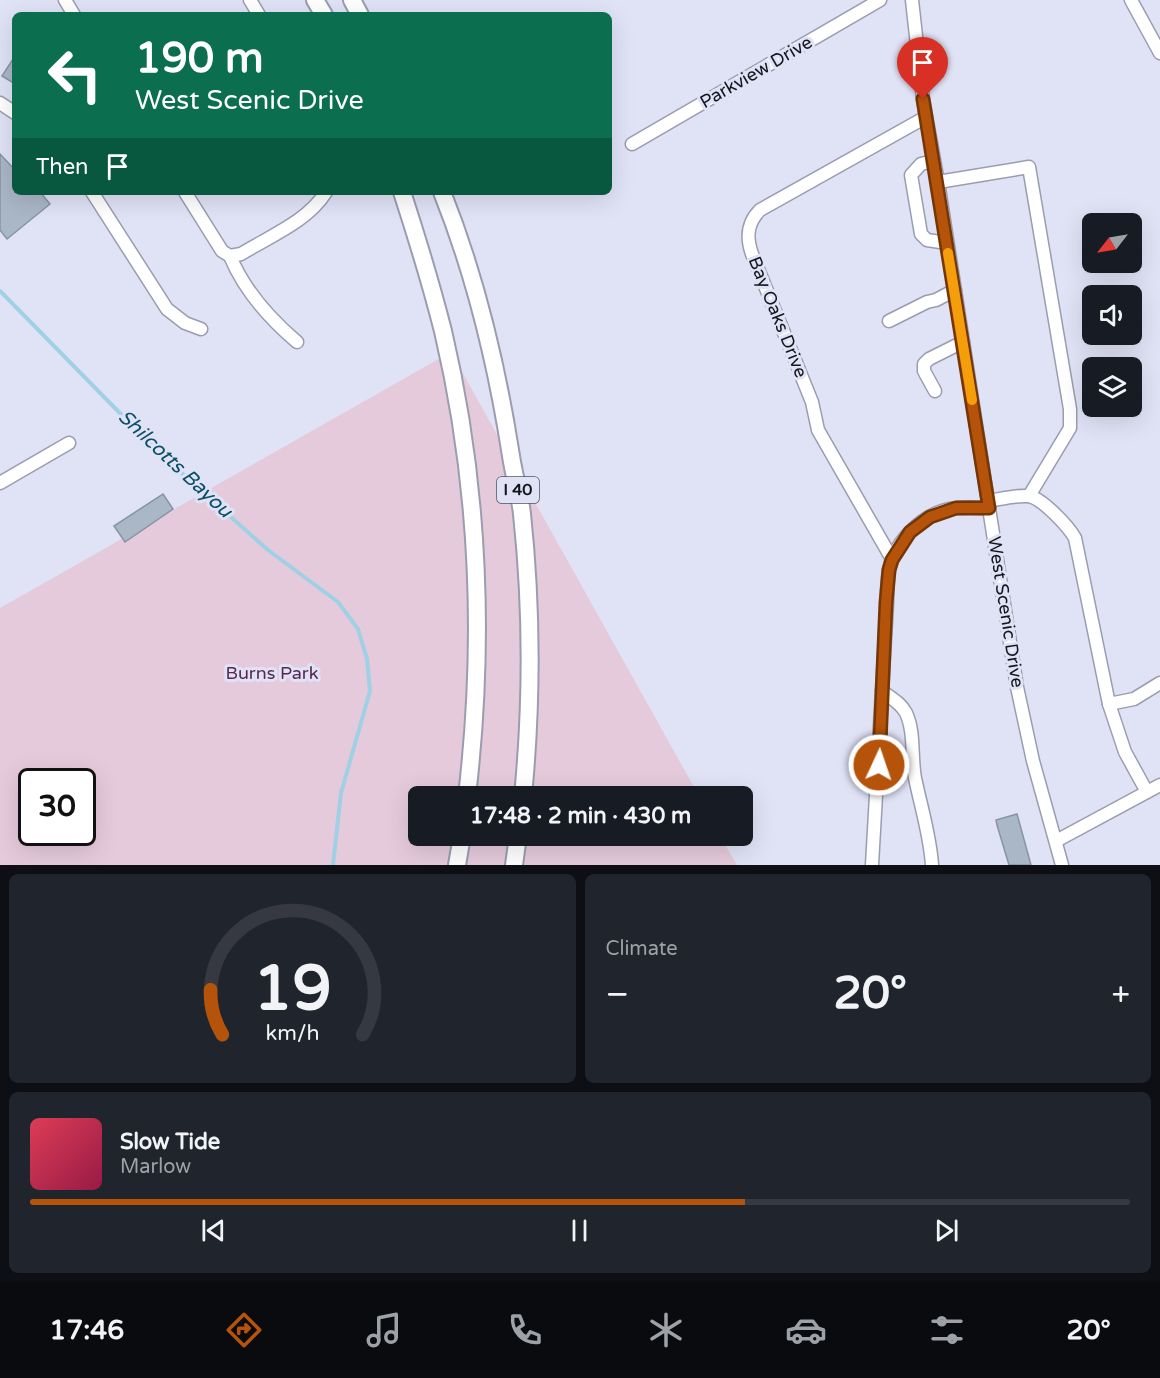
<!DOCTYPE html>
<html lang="en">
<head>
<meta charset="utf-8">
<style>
	body { margin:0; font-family:"Varela Round",sans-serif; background:#20242c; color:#f1f3f6; height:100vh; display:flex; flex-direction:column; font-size:22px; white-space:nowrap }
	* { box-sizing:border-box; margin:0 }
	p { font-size:20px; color:#9ea1a6 }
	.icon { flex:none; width:33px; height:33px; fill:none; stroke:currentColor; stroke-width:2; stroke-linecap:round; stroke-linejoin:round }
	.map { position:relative; height:865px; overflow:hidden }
	.side { display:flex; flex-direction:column; gap:9px; padding:9px; background:#0d0f14; flex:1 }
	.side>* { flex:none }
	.hud { position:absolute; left:12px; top:12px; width:600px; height:183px; border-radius:9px; box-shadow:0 6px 24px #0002; background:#0b6e4f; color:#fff; overflow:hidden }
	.needle { width:39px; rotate:239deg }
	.tools { position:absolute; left:1082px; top:213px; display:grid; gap:12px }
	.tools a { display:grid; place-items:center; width:60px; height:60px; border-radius:9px; background:#171b24; box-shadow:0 6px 24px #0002; font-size:30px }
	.speed { position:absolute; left:18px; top:768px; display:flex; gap:12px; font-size:30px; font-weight:700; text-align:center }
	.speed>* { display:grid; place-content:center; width:78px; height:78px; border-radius:50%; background:#171b24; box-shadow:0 6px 24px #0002; line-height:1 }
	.speed .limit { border:3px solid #111; border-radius:9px; background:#fff; color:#111 }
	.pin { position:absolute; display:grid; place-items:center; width:51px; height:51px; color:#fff; margin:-62px -26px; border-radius:50% 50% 50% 0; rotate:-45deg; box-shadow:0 0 6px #0007 }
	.pin .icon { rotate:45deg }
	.me { position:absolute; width:66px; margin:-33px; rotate:3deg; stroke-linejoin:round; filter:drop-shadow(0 0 4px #0008) }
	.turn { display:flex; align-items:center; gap:21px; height:126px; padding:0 24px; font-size:27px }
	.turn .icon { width:78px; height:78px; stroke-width:2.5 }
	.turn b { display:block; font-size:42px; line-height:51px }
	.then { display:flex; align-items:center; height:57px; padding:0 24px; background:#0003; gap:12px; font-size:22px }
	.big { font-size:45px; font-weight:800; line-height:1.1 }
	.side .card { flex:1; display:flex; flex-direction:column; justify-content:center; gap:9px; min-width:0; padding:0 21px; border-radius:9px; background:#20242c }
	.side .dial { align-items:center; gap:0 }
	.dial svg { height:156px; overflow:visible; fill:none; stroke:#363941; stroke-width:7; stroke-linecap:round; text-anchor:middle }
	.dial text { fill:#f1f3f6; stroke:none }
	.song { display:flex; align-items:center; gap:18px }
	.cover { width:72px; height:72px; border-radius:9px; background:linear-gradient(135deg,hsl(350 70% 55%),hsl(340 70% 35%)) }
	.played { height:6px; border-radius:3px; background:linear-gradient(90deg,#b45309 65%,#363941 65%) }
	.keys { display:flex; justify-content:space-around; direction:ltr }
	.heat { display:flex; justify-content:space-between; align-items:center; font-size:33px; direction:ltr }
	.side .tiles { flex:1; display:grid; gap:9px; grid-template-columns:1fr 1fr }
	.card:last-child { grid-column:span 2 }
	.trip { position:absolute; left:408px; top:786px; width:345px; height:60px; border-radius:9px; background:#171b24; box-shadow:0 6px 24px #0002; font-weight:800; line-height:60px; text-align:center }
	.dock { display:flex; height:96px; justify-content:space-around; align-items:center; background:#090b0e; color:#9ea1a6 }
	.dock .icon { width:42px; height:42px }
	.dock .selected { color:#b45309 }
	.dock b { font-size:27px; color:#f1f3f6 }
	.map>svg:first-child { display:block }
</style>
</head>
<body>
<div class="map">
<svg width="1160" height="865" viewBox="0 0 1160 865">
	<rect width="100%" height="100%" fill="#e0e2f6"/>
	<path fill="#e5cadc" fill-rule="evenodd" d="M451,352L699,796H418V836H720L737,865H0V608ZM32,782H82V832H32Z"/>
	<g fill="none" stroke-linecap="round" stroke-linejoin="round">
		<path stroke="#9fd0e5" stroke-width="4" d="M0,291L158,452L268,550L338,602L358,629L367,659L370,691L341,793L333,865"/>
	</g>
	<g fill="#aab7c7" stroke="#8794a3" stroke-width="1.5">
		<path d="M15,56V84L2,76Z"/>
		<path d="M0,154L15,170V192H40L50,204L7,239L0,230Z"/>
		<path d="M163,494L173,509L125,542L114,526Z"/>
		<path d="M1017,814L1031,865H1009L997,825L996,820Z"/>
	</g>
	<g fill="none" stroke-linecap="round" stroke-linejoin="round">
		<g stroke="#9b9caf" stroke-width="15">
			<g id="minor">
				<path d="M65,0L74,15"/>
				<path d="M250,0L259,15"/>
				<path d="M912,0L923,99L938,182L1017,687L1033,761L1062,865"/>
				<path d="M1131,0L1160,53"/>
				<path d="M0,103L15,113"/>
				<path d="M632,144L880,0"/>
				<path d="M933,161L921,164L911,175L921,234L927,240L947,243"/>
				<path d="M938,182L1029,167L1070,409V428L1029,496"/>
				<path d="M92,192L167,309L185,323L201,329"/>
				<path d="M185,192L222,251L230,256"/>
				<path d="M230,256L241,254C270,236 307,222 326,192"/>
				<path d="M230,256C244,290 270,319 297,342"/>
				<path d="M889,321L927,302L936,300L955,290"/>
				<path d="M935,391L924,371V364L929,359L963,342"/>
				<path d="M0,483L69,443"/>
				<path d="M989,501C1001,499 1015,495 1028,496C1041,497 1068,526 1075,538L1109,704L1125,752L1147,792"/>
				<path d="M892,559L818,430L812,402L752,254C746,237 747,223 760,210L926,117"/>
				<path d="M882,691C891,698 901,703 906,713C915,732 911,757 915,778C921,807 930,835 932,865"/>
				<path d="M1109,704L1134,699L1160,683"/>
				<path d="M1056,841L1160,785"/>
				<path d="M872,865L887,603C887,592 887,581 889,570C895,540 926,510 957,508C967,507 979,508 989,508"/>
			</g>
		</g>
		<g stroke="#9b9caf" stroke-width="20">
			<g id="highway">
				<path d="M315,0L324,15"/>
				<path d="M352,0L360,15"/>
				<path d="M402,192C417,238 431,284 443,331C479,484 485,642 467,796"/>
				<path d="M442,192C476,277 497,366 511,456C514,476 520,495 522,514C532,608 532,703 523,796"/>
				<path d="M457,865L462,836"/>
				<path d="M514,865L518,836"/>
			</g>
		</g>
		<use href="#minor" stroke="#fff" stroke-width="12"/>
		<use href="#highway" stroke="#fff" stroke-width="16"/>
	</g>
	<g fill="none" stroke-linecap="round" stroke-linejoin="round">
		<g stroke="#753606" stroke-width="15">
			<path id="route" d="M879,765L886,603L889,570L892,560L910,532L930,517L956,508H989L923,99"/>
		</g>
		<use href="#route" stroke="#b45309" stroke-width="10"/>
		<path stroke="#f59e0b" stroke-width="10" d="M948,253L972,400"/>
	</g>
	<g text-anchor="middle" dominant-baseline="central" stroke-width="6" stroke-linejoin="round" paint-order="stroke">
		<rect fill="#e0e2f6" stroke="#52535e" stroke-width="1.5" x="497" y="477" width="42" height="26" rx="4.5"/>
		<g font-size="16" font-weight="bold" fill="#15161d">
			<text x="518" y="490">I 40</text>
		</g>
		<g font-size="18" fill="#15161d" stroke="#e0e2f6">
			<text transform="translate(756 72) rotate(-30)">Parkview Drive</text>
			<text transform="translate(778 317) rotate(68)">Bay Oaks Drive</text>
			<text transform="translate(1006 612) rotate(81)">West Scenic Drive</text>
		</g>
		<g font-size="18" fill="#5a284c" stroke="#e0e2f6">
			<text x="272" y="673">Burns Park</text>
		</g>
		<g font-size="20" font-style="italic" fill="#0b4f64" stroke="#e0e2f6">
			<text transform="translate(175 464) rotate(43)">Shilcotts Bayou</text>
		</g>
	</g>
</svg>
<div class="tools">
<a><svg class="needle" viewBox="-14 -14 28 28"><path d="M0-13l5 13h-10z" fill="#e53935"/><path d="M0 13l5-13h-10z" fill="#9ea1a6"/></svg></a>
<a><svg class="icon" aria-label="sound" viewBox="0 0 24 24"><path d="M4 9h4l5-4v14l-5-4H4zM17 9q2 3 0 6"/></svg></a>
<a><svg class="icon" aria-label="layers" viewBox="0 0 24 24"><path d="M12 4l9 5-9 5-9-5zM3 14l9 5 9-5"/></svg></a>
</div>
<div class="speed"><div class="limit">30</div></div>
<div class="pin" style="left:923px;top:99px;background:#d93025"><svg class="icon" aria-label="arrive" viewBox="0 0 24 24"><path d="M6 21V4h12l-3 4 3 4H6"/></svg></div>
<svg class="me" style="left:879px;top:765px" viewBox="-20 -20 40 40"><circle r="17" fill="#b45309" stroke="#fff" stroke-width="3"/><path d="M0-11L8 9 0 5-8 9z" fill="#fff"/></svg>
<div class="trip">17:48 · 2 min · 430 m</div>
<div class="hud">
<div class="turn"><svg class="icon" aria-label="left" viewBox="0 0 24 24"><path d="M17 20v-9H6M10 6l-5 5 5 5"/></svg><div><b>190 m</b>West Scenic Drive</div></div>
<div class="then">Then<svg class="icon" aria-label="arrive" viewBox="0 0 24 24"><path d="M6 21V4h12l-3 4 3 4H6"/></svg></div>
</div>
</div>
<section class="side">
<div class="tiles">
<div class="card dial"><svg viewBox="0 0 100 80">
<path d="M14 69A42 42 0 1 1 86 69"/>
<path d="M14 69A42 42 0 0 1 8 46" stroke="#b45309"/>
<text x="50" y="56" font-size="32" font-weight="700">19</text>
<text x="50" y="72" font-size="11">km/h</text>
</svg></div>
<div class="card"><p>Climate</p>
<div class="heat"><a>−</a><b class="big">20°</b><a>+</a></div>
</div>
<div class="card">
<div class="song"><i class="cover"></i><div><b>Slow Tide</b><p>Marlow</p></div></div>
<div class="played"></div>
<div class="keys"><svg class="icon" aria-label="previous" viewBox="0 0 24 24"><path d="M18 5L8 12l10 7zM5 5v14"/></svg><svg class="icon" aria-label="pause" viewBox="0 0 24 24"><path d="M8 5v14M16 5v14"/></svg><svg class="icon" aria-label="next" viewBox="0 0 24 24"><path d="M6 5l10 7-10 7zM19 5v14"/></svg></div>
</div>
</div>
</section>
<nav class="dock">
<b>17:46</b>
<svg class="icon selected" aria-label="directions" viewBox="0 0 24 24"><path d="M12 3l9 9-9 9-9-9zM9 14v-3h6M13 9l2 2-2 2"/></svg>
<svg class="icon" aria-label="music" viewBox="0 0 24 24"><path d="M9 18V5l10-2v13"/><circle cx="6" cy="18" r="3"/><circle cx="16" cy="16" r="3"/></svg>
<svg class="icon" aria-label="phone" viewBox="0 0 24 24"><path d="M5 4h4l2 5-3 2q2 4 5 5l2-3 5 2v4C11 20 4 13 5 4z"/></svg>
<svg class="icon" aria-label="climate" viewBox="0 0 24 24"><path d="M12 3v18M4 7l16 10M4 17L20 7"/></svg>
<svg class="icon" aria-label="car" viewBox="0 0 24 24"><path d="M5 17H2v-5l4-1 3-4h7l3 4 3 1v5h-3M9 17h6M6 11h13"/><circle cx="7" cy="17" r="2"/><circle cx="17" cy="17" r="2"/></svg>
<svg class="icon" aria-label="filters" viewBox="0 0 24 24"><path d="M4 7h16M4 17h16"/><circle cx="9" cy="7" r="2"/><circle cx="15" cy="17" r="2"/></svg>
<b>20°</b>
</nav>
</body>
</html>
